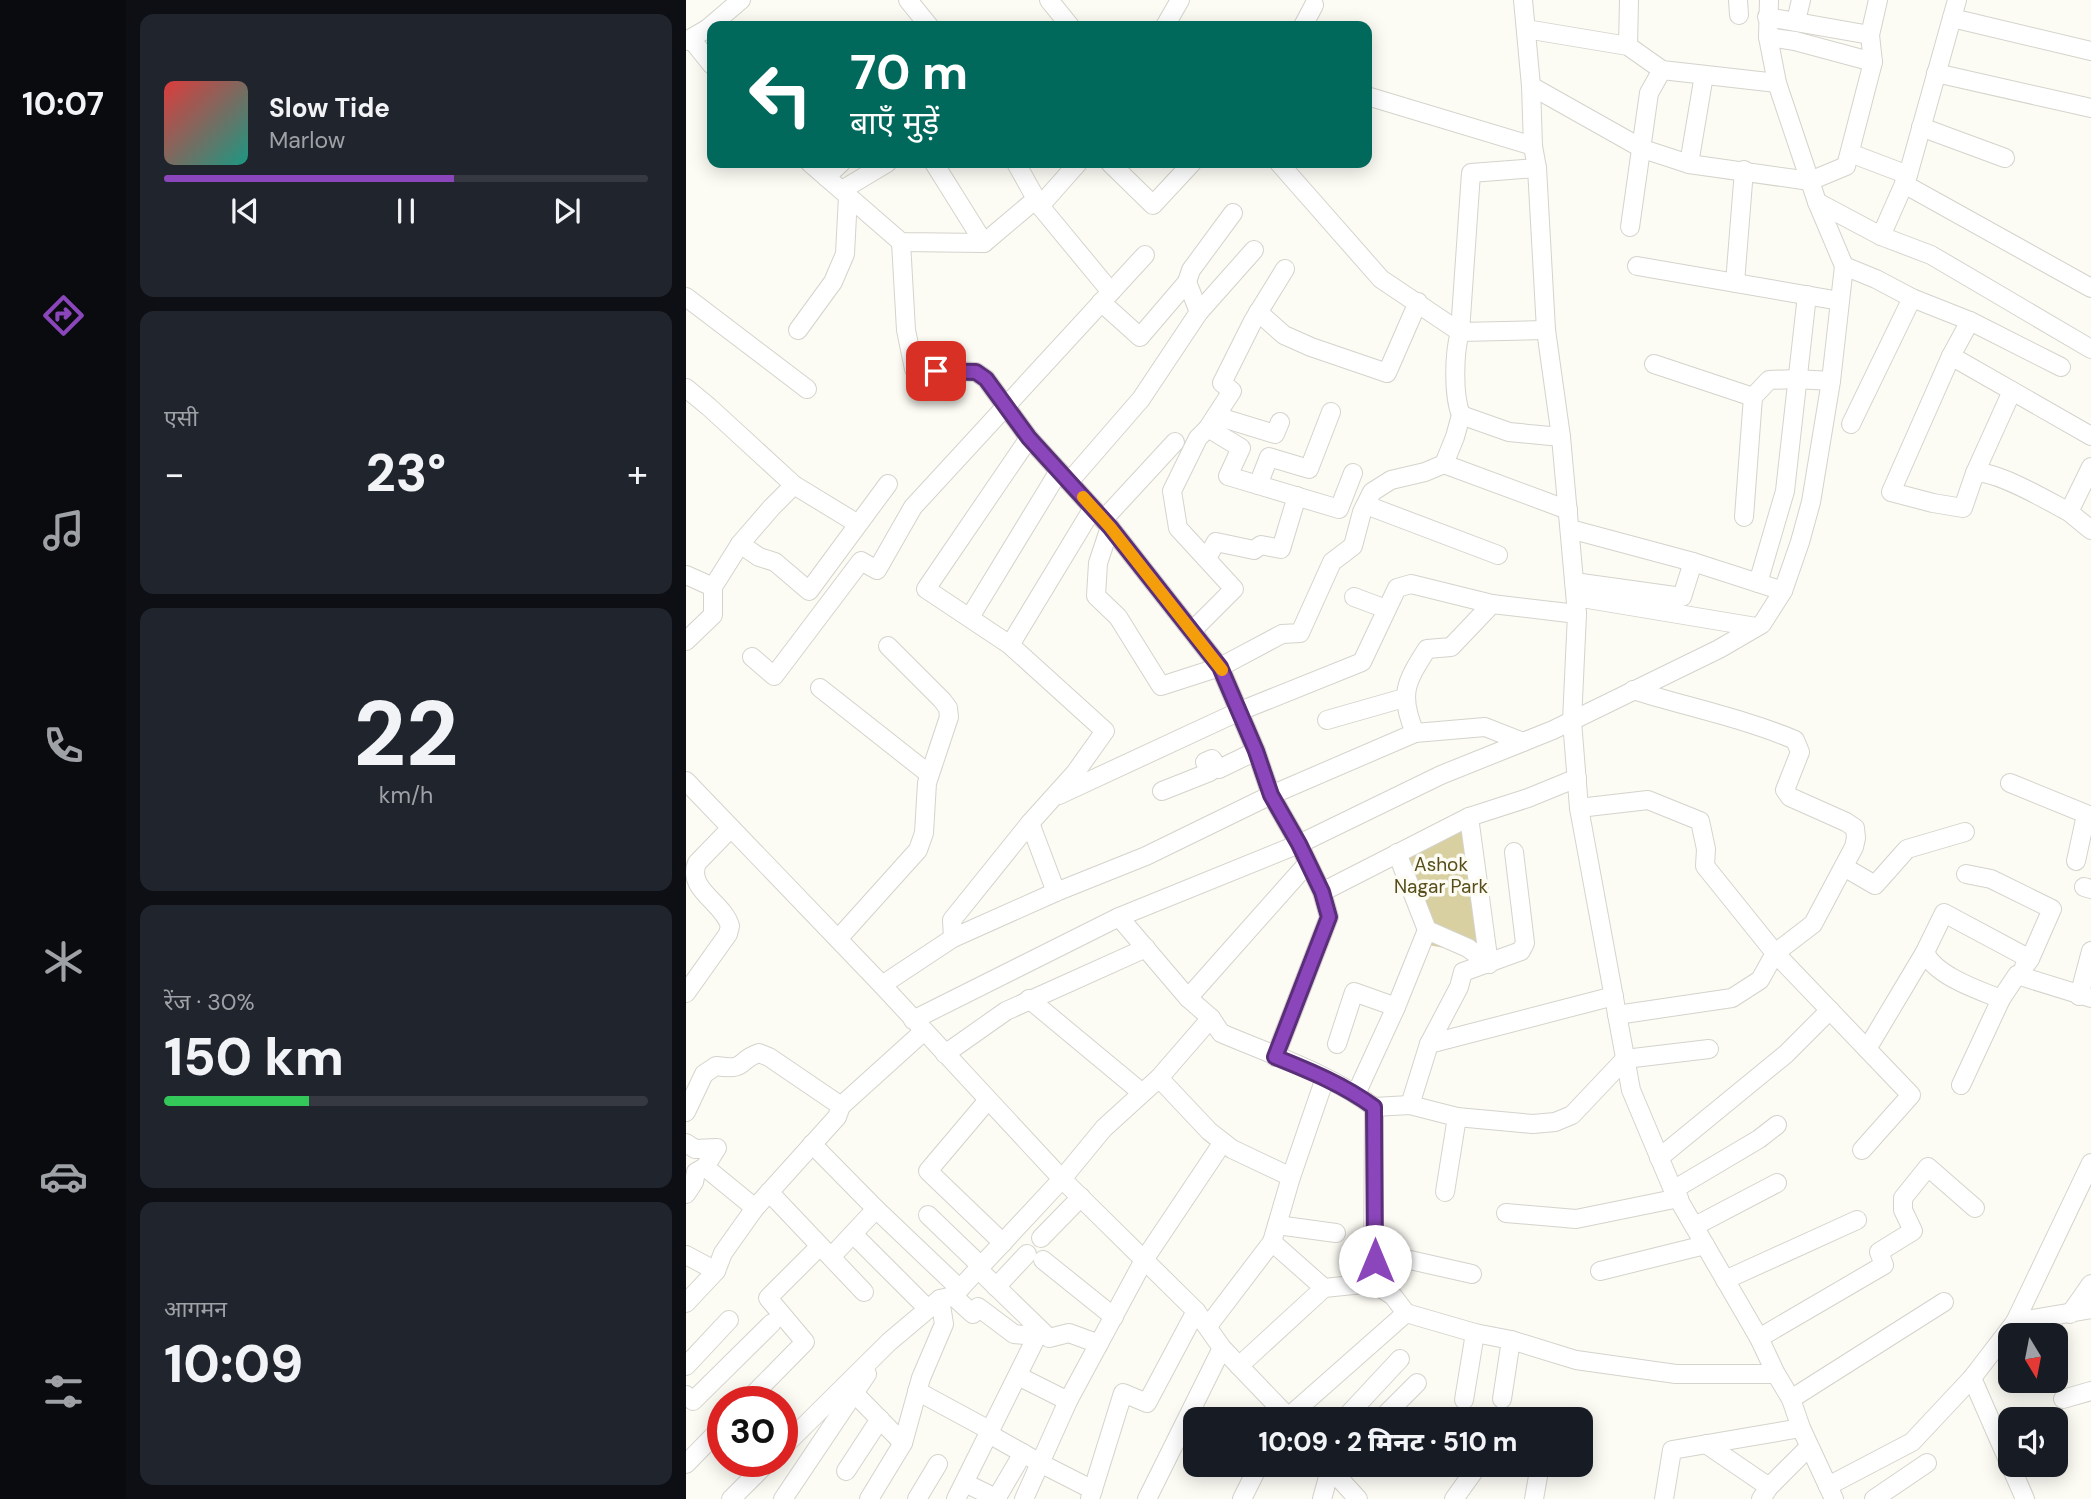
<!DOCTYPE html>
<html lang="hi">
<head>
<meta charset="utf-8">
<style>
	body { margin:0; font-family:"DM Sans","Noto Sans Devanagari",sans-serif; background:#20242c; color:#f1f3f6; height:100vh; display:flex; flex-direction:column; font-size:26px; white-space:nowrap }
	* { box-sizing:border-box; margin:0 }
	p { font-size:23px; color:#9ea1a6 }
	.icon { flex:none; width:38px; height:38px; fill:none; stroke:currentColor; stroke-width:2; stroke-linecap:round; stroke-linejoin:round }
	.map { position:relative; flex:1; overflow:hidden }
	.drawer { display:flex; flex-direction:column; gap:14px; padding:14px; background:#0d0f14; width:560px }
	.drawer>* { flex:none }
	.guide { position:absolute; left:21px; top:21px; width:665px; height:147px; border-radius:14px; box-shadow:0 4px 18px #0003; background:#00695c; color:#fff; overflow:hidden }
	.needle { width:46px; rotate:170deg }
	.fabs { position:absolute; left:1312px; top:1323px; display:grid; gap:14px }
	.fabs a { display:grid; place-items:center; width:70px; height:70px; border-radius:14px; background:#171b24; box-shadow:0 4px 18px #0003; font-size:35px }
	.speed { position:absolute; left:21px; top:1386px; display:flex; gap:14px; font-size:35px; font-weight:700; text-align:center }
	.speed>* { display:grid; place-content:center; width:91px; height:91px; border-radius:50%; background:#171b24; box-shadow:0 4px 18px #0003; line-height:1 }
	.speed .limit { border:10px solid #d22; background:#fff; color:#111 }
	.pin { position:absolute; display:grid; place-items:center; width:60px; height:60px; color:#fff; margin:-30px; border-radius:14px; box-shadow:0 4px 10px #0006 }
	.me { position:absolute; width:77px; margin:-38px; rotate:0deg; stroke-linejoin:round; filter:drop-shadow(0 0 5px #0008) }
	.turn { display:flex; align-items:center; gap:24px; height:147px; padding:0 28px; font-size:32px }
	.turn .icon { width:91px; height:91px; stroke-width:2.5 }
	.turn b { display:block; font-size:49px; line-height:60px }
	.big { font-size:52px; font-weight:800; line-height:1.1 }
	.drawer .widget { flex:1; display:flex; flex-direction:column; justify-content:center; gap:10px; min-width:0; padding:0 24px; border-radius:14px; background:#20242c }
	.drawer .dial { align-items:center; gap:0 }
	.dial b { font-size:91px; line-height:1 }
	.song { display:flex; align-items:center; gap:21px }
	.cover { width:84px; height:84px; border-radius:10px; background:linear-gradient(135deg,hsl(0 70% 55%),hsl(170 70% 35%)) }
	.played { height:7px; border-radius:4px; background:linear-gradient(90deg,#8a46ba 60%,#363941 60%) }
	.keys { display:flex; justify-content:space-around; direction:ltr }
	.heat { display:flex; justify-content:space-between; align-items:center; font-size:38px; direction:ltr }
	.charge { height:10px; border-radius:5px; background:linear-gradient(90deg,#34c759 30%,#363941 0) }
	.trip { position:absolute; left:497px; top:1407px; width:410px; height:70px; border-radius:14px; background:#171b24; box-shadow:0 4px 18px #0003; font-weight:800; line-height:70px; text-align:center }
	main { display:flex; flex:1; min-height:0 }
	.tab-bar { display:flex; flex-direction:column; width:126px; justify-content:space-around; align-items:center; background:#090b0e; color:#9ea1a6 }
	.tab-bar .icon { width:49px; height:49px }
	.tab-bar .current { color:#8a46ba }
	.tab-bar b { font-size:32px; color:#f1f3f6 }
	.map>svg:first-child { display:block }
</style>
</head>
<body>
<main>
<nav class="tab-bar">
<b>10:07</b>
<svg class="icon current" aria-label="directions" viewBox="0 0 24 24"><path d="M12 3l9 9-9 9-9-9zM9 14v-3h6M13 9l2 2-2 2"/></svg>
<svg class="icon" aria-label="music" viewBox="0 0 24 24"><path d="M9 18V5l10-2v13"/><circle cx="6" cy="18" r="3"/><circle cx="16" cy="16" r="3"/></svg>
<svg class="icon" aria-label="phone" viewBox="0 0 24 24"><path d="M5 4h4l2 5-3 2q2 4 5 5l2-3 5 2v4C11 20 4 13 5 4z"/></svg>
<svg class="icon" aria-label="climate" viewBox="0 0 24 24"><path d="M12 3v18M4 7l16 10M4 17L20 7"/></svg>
<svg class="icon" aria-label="car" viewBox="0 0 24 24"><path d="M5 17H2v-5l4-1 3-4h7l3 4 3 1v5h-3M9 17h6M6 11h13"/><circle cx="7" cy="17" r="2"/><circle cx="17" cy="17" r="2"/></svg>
<svg class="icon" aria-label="filters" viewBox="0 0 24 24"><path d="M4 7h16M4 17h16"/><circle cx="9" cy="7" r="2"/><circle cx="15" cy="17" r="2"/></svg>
</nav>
<section class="drawer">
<div class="widget">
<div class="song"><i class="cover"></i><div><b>Slow Tide</b><p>Marlow</p></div></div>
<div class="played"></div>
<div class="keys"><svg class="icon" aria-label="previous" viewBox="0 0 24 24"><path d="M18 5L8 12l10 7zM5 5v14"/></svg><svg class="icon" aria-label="pause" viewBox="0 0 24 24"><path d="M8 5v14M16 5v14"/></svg><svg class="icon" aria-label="next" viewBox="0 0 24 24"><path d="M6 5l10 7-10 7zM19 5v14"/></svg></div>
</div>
<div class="widget"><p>एसी</p>
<div class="heat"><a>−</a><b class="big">23°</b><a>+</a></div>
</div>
<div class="widget dial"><b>22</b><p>km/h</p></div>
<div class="widget"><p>रेंज · 30%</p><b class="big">150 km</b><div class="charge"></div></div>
<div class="widget"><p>आगमन</p><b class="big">10:09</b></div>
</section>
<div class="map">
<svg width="1405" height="1499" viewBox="0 0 1405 1499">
	<rect width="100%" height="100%" fill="#fcfbf4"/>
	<path fill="#d9d0a2" d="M779,827L793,954L742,945L716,856Z"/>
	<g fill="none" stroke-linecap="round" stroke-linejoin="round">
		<g stroke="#d4d3cc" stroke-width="20">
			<g id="minor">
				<path d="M222,0L243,26"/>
				<path d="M363,0L384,26"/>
				<path d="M837,0L845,86L847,146L851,168L860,330L875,437L891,614L886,721L893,808L945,1090L987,1190L1073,1338L1090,1374L1105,1399L1115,1428L1148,1499"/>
				<path d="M1052,0L1053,15"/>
				<path d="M1081,17L1184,35"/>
				<path d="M1266,18L1405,51"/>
				<path d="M1110,21L1115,0"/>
				<path d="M479,26L494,0"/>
				<path d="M617,26L628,5"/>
				<path d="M840,29L942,46L976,70L1091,83"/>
				<path d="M1082,37L1109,41L1187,62"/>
				<path d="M5,39L26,65"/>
				<path d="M0,41L21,29L55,0"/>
				<path d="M942,46L943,0"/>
				<path d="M1250,73L1405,108"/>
				<path d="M845,86L957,149L1003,164L1124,181L1160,166L1187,62L1184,35L1192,0"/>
				<path d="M681,96L847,146"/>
				<path d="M1235,127L1319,158"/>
				<path d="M1164,153L1222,175"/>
				<path d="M124,163L215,242L298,243L350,199"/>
				<path d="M248,163L298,243"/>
				<path d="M330,163L354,206L425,292"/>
				<path d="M424,163L467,205L506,163"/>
				<path d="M593,163L695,279L774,332C768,353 767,395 775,415"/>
				<path d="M1003,164L1018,75"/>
				<path d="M851,168L785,173L774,332L860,330"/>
				<path d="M140,177L155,163"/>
				<path d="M1218,184L1405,288"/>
				<path d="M156,190L201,163"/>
				<path d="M1131,202L1195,236L1245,255L1405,349"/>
				<path d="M354,206L392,163"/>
				<path d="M944,227L963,93L976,70"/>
				<path d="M1195,236L1222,175L1271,0"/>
				<path d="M215,242L220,330L228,369L290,372L300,379L343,438L424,527L534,667L570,751L585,795L613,844L636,892L643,917L589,1057"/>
				<path d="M951,266L1154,301"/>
				<path d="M1158,266L1190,279L1226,298L1284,321L1375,367"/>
				<path d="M1049,283L1058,170"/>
				<path d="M0,297L121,389"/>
				<path d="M415,302L454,337L501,282"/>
				<path d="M513,312L568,250"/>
				<path d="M572,312L598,335L625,347L701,373L732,302"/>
				<path d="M1284,321L1265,356L1205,492L1247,503L1277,508L1289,473C1310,470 1362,501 1383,512"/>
				<path d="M112,330L147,282L159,254L162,196"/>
				<path d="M1265,356L1405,436"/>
				<path d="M968,364L1067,397L1083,380L1110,379L1145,381"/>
				<path d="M0,388L23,407L108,485L172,524"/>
				<path d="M530,416L589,434L594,422"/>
				<path d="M1165,424L1226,298"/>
				<path d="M522,428L555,448L542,476L653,509L667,473"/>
				<path d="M758,464L882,510"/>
				<path d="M1405,467L1383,512L1405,530"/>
				<path d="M1289,473L1326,391"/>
				<path d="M383,482L455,399L513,312L501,282L505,270L547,213"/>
				<path d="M572,485L583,457L623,469L645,412"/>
				<path d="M680,505L812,555"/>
				<path d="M1058,517L1067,397"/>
				<path d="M417,520L489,442"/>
				<path d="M424,527L412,563L410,596L432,617L475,686L534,667L596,634L614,633L646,562L667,546L676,512L686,492L705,480L739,472L758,464L769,437L775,415L823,432L875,437"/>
				<path d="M884,529L1007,562"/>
				<path d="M54,544L73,557L89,562L123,591L202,484"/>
				<path d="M521,558L530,542L568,550L575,545L595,549L611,496"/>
				<path d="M0,575L27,587"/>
				<path d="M888,582L996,597L1007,562L1097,591"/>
				<path d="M1072,583L1099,491L1121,295"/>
				<path d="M668,597L700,609"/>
				<path d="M890,597L1070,627"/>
				<path d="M284,617L373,471"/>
				<path d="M506,631L548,589L492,528L486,491L512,438L522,428L546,391L536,383L567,321L599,269"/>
				<path d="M0,641L27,615V587L54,544L86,507L108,485"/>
				<path d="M324,645L407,508"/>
				<path d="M66,657L88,676L175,561L191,570L227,507L459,255"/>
				<path d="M134,688L243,774"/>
				<path d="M641,720L718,698"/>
				<path d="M729,733C713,695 719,683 741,649L765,647L806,604L891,614"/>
				<path d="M0,781L196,985L376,1179L510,1311L536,1348L604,1419"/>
				<path d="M1324,783L1405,816"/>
				<path d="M476,791L524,772L519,762L526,759L533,769L570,751"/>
				<path d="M373,795L554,711L676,662L711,588L725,584L806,604"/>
				<path d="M893,808L962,800L1014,821L1020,849L1019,866L1089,953L1225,1095L1176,1150"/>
				<path d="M783,817L803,964"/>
				<path d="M344,823L370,892"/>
				<path d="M1390,861L1400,815"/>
				<path d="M1158,867L1189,885L1221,849L1279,832"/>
				<path d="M1280,874L1305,879L1366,909L1344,959L1338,967"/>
				<path d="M1398,887L1405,889"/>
				<path d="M636,892L783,817L842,798L891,778"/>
				<path d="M433,917L502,998L525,1018L535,1033C586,1055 643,1073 688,1107L724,1105L771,1117L847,1124L869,1122L886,1115L939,1059L1023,1049"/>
				<path d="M741,930L782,948L803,964"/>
				<path d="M267,938L266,920L344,823L389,773L419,731L324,645L240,589L343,438"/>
				<path d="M152,939L232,850L238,833L241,783L263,717L262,708L256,700L202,646"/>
				<path d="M196,985L267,938L370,892L460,856L585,795L729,733L799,727L837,742"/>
				<path d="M0,993L42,934L44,926C38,903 0,889 11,863L45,828"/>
				<path d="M1393,996L1405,951"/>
				<path d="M502,998L621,864"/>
				<path d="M343,999L455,1092"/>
				<path d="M1315,999C1292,990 1248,975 1239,952L1258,913L1344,959"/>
				<path d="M931,1015L1046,998L1074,980L1089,953L1127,924L1168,847L1170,838L1169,828L1160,822L1104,797L1099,790L1114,752L1109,740C1057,718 1001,707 947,690"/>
				<path d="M227,1020L433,917L613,844L755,775L867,730L1033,649L1076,624L1097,591L1114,542L1125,502L1145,381L1158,266L1131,202L1091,83L1082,37L1083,0"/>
				<path d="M651,1044L668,992L710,1007"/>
				<path d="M743,1044L928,996"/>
				<path d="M1181,1049L1239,952"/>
				<path d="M259,1054L320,1011L460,948"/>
				<path d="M473,1078L523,1131L546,1149L605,1177"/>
				<path d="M1275,1085L1315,999L1331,975L1405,998"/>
				<path d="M670,1094L710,1007L741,930L711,853"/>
				<path d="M302,1100L242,1171L317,1243"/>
				<path d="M724,1105L743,1044L773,987L777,972L835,951L839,943L828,852"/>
				<path d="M155,1106L238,1031"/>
				<path d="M0,1112L18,1074L30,1066C62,1071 51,1060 73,1053L83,1057L155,1106L151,1117L69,1208L37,1253L30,1271L0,1303"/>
				<path d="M0,1143L9,1149L31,1148L19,1167L69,1208"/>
				<path d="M126,1144L190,1209"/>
				<path d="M973,1158L1100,1054L1144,1010"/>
				<path d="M987,1190L1073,1139L1091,1125"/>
				<path d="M83,1192L178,1292"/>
				<path d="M759,1192L771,1117"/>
				<path d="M0,1194L8,1182L10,1172L19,1167"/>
				<path d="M820,1213L890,1219L993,1198"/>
				<path d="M242,1215L295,1266"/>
				<path d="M591,1225L650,1233"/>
				<path d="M1009,1226L1091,1183"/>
				<path d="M167,1234L242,1309"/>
				<path d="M355,1238L395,1197"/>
				<path d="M586,1242L638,1288L687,1283L707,1296L720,1313L789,1333L825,1340L890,1360L990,1374H1090"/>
				<path d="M0,1255L30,1271"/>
				<path d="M145,1257L190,1209L274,1289"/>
				<path d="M357,1260L428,1317"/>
				<path d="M689,1261L724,1260L786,1274"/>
				<path d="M292,1269L363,1338L383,1333L413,1344"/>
				<path d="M914,1271L1019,1245"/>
				<path d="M1039,1280L1171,1220"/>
				<path d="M687,1283L688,1107"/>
				<path d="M310,1287L341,1254"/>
				<path d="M267,1296L287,1314L292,1307L328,1334L351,1336L270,1499"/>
				<path d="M1384,1314L1405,1284"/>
				<path d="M1329,1322L1405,1309"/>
				<path d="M522,1326L586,1242L605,1177L639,1078"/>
				<path d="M1073,1338L1198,1265L1193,1252L1227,1231L1217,1210V1198L1242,1167L1289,1208"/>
				<path d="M0,1366L43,1320"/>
				<path d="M553,1366L638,1288"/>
				<path d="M332,1376L382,1401"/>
				<path d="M1286,1378L1339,1499"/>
				<path d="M231,1391L305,1431"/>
				<path d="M168,1393L217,1443"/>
				<path d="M0,1395L7,1401L86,1323"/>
				<path d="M816,1399L825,1340"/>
				<path d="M1105,1399L1258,1302"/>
				<path d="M1377,1399L1405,1391"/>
				<path d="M778,1400L789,1333"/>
				<path d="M60,1402L119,1342L82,1298L133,1247"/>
				<path d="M600,1419L720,1313"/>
				<path d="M658,1419L714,1359"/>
				<path d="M695,1419L731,1383"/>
				<path d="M303,1434L354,1463L407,1490"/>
				<path d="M1020,1444L1083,1487"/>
				<path d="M96,1448L203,1342L254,1299L267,1296L376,1179L418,1128L473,1078L525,1018"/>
				<path d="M0,1464L37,1426"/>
				<path d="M641,1465L672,1499"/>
				<path d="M160,1471L194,1419"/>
				<path d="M279,1483L312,1499"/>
				<path d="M1142,1486L1226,1442L1286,1378L1329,1322L1405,1163"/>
				<path d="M45,1499L83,1461"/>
				<path d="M97,1499L181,1374"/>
				<path d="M183,1499L217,1443L235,1378L258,1324L254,1299"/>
				<path d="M231,1499L252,1464"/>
				<path d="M310,1499L337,1453"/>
				<path d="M338,1499L382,1401L458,1260L537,1142"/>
				<path d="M404,1499L437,1393L461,1403L510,1311"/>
				<path d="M461,1499L536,1348"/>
				<path d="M556,1499L573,1465"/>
				<path d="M636,1499L644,1470L650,1465"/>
				<path d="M768,1499L791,1467"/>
				<path d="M848,1499L854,1465"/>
				<path d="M978,1499L986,1450L1115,1428"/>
				<path d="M1075,1499L1083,1487L1123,1447"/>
				<path d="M1188,1499L1241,1463"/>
			</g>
		</g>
		<use href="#minor" stroke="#fff" stroke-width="18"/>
	</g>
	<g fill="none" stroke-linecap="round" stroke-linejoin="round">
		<g stroke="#5a2e79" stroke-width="18">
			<path id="route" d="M250,371L290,372L300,379L343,438L424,527L534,667L570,751L585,795L613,844L636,892L643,917L589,1057C624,1071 658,1085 688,1107L689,1261"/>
		</g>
		<use href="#route" stroke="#8a46ba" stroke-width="12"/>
		<path stroke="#f59e0b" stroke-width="12" d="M397,497L424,527L536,670"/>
	</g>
	<g text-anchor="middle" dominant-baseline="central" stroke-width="7" stroke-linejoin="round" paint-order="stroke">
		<g font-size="19" fill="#574d19" stroke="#fcfbf4">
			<text x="755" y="864">Ashok<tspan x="755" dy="22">Nagar Park</tspan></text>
		</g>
	</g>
</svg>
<div class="fabs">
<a><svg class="needle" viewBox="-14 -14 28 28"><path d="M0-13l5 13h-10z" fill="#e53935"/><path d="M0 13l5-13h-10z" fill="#9ea1a6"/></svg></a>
<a><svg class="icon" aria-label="sound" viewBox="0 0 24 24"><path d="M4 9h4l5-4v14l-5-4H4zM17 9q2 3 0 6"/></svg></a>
</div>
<div class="speed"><div class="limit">30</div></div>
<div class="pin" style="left:250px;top:371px;background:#d93025"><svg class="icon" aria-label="arrive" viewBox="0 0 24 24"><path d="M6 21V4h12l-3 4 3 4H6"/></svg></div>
<svg class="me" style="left:689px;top:1261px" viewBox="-20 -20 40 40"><circle r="19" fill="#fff"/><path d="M0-13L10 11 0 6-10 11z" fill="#8a46ba"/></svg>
<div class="trip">10:09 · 2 मिनट · 510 m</div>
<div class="guide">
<div class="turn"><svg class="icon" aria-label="left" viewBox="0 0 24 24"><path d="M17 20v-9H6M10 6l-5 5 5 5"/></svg><div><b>70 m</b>बाएँ मुड़ें</div></div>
</div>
</div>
</main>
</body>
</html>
